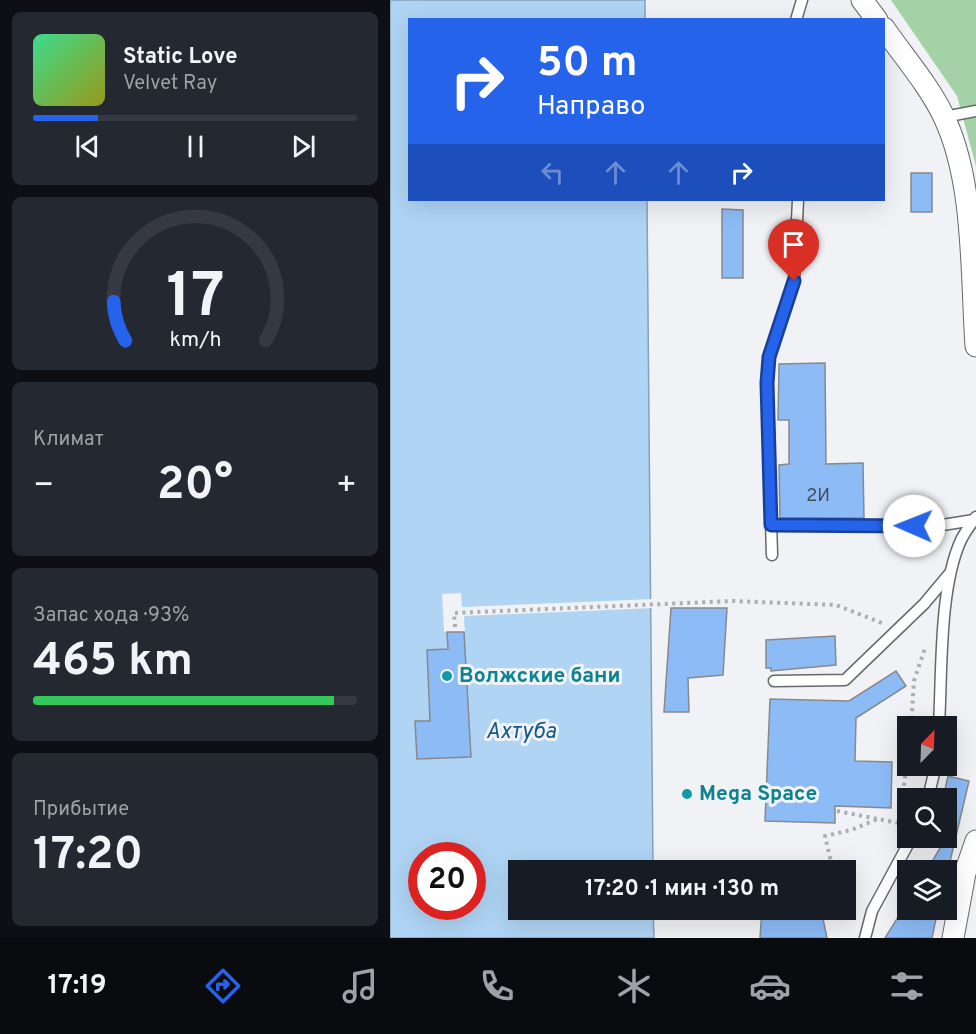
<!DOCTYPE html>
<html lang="ru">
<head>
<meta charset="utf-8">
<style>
	body { margin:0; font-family:Overpass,sans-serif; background:#242831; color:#f1f3f6; height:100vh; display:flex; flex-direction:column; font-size:22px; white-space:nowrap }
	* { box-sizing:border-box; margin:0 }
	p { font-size:20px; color:#9ea1a6 }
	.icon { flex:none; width:33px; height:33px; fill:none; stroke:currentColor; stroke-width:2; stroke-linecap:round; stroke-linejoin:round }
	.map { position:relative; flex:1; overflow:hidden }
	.sheet { display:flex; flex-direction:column; gap:12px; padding:12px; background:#0d0f14; width:390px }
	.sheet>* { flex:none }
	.guide { position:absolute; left:18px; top:18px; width:477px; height:183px; border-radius:0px; box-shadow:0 6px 24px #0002; background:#2563eb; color:#fff; overflow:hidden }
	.needle { width:39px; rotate:23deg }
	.buttons { position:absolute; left:507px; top:716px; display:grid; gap:12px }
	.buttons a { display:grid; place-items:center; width:60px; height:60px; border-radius:0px; background:#171b24; box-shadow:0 6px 24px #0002; font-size:30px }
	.speed { position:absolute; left:18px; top:842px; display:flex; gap:12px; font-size:30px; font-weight:700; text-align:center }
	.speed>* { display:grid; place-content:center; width:78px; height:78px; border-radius:50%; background:#171b24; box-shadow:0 6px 24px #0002; line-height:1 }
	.speed .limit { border:9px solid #d22; background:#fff; color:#111 }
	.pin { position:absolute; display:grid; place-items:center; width:51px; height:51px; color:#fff; margin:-62px -26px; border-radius:50% 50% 50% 0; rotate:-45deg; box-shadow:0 0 6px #0007 }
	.pin .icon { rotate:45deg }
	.me { position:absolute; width:66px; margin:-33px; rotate:271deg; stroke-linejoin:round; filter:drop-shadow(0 0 4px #0008) }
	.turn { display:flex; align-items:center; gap:21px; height:126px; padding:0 30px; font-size:27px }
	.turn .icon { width:78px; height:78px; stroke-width:2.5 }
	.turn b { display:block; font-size:42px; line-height:51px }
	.lanes { display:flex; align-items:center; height:57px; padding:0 30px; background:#0003; justify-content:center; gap:30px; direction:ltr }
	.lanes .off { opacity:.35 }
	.big { font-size:45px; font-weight:700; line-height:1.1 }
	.sheet .tile { flex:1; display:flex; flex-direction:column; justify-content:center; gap:9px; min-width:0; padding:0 21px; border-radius:9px; background:#242831 }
	.sheet .dial { align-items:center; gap:0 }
	.dial svg { height:156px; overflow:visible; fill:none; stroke:#363941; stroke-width:7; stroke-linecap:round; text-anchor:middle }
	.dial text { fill:#f1f3f6; stroke:none }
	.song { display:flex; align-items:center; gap:18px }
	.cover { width:72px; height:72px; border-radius:9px; background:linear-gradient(135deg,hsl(150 70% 55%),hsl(60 70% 35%)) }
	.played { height:6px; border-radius:3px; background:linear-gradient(90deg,#2563eb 20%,#363941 20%) }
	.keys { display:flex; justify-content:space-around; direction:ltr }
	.heat { display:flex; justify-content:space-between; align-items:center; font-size:33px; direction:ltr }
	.charge { height:9px; border-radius:4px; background:linear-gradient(90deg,#34c759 93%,#363941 0) }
	.trip { position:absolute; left:118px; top:860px; width:348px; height:60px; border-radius:0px; background:#171b24; box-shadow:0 6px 24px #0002; font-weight:700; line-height:60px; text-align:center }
	.menu { display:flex; height:96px; justify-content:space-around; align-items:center; background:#090b0e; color:#9ea1a6 }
	.menu .icon { width:42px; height:42px }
	.menu .active { color:#2563eb }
	.menu b { font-size:27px; color:#f1f3f6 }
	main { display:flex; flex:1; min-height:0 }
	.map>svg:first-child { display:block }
</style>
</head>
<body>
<main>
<section class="sheet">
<div class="tile">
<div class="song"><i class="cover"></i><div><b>Static Love</b><p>Velvet Ray</p></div></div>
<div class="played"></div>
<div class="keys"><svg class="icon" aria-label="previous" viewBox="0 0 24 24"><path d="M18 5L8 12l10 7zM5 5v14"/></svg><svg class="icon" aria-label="pause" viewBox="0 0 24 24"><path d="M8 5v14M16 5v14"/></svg><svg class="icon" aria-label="next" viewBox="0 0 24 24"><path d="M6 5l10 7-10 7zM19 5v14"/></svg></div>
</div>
<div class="tile dial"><svg viewBox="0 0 100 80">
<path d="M14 69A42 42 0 1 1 86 69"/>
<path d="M14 69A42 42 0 0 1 8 49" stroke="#2563eb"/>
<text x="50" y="56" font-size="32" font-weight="700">17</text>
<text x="50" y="72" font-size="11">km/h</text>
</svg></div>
<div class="tile"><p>Климат</p>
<div class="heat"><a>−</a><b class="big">20°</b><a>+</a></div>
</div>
<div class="tile"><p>Запас хода · 93%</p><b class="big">465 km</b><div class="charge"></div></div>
<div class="tile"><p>Прибытие</p><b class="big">17:20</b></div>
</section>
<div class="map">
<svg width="586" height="938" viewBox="0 0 586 938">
	<rect width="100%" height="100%" fill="#f0f2f6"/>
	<path fill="#a4d1a6" d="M501,0H586V166L567,96Z"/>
	<path fill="#afd4f4" stroke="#86a0b7" stroke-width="1.5" fill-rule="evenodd" d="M0,0H255V19L20,20V200H257L263,870H129V909H263L264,938H0ZM32,855H82V906H32Z"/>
	<path fill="#f0f2f6" d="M71,593L72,607L264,599V608L74,616L75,632H54L52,594Z"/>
	<g fill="#8cbbf6" stroke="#87898c" stroke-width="1.5">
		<rect x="521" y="173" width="21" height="39"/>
		<path d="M332,209L353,210V278H332Z"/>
		<path d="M435,363L436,464L473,463L474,518H390L389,465L399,464V420H388L389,364Z"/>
		<path d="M281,608H337L333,675L298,678L299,712H274Z"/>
		<path d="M57,632H74L81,757L27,759L25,721H40L37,650L58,649Z"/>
		<path d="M445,636L446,665L381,671V668H376V640Z"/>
		<path d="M506,671L516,686L466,718L465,761L502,762L501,808L445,806V823L375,821L380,699L459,701Z"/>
		<path d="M558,776L579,781L558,870H537L556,838V798H553Z"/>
		<path d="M372,909H431L437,938H370Z"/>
		<path d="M513,909H548L542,938H495Z"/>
	</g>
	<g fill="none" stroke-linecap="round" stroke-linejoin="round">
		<g stroke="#66686b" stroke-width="13">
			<g id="lane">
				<path d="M406,20L412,0"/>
				<path d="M554,117L586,111"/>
				<path d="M381,525L546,526L584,520"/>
				<path d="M382,555L377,383L379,357L404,281L408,200"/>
				<path d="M384,681L455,680L534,604L560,573"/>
				<path d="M549,726C552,672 549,588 571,540C575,532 581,524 586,517"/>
				<path d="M538,798L546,765"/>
				<path d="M475,938L482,911L522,837"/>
			</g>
		</g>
		<g stroke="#66686b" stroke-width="23">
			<g id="street">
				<path d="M472,0L487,20"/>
				<path d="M494,28C513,56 538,84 553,115C585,180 581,273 586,346"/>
				<path d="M563,938L575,873L586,841"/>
			</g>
		</g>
		<g stroke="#abadb0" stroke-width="4" stroke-dasharray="3 4.5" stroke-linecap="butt">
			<path d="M65,627L64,613L343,601L446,605L492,623"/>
			<path d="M521,726L524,681L535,648"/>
			<path d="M447,811L488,819"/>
			<path d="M509,823L518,754"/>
			<path d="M427,870L442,866L435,836L461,830L488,819L514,824"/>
		</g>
		<use href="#lane" stroke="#fff" stroke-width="10"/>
		<use href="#street" stroke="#fff" stroke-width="21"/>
	</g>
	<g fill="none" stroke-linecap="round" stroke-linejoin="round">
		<g stroke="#184099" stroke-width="15">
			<path id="route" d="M404,281L379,357L377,383L381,525L524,526"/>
		</g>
		<use href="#route" stroke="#2563eb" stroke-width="10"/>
	</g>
	<g fill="#0f9aa8" stroke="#f0f2f6" stroke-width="2">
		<circle cx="57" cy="676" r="6"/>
		<circle cx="297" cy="794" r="6"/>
	</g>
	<g text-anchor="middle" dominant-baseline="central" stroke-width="6" stroke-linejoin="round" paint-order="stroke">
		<g font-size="18" fill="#404d5c">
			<text x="428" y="496">2И</text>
		</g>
		<g font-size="21" font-weight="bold" fill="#0d838f" stroke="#f0f2f6" text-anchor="start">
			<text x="69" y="676">Волжские бани</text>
			<text x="309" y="794">Mega Space</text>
		</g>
		<g font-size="22" font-style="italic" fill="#11598a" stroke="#f0f2f6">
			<text x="131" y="732">Ахтуба</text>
		</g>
	</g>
</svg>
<div class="buttons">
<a><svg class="needle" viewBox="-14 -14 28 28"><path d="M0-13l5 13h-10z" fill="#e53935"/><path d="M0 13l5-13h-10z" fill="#9ea1a6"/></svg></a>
<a><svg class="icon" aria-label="search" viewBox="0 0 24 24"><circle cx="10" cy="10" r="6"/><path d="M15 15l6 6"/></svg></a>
<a><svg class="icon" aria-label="layers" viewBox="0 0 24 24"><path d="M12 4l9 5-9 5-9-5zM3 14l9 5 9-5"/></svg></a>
</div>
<div class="speed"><div class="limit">20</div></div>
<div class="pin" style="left:404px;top:281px;background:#d93025"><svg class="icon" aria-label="arrive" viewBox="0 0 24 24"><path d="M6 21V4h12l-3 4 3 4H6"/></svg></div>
<svg class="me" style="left:524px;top:526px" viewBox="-20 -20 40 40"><circle r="19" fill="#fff"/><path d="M0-13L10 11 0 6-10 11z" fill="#2563eb"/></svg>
<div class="trip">17:20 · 1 мин · 130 m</div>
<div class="guide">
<div class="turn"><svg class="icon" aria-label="right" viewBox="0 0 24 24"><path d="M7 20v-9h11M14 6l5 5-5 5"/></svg><div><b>50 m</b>Направо</div></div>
<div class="lanes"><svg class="icon off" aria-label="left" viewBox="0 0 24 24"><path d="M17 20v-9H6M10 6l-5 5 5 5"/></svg><svg class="icon off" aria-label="ahead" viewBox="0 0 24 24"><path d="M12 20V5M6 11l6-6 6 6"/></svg><svg class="icon off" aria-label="ahead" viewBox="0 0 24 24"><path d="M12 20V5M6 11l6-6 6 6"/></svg><svg class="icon" aria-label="right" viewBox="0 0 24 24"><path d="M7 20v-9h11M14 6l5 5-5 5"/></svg></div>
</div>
</div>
</main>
<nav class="menu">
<b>17:19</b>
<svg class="icon active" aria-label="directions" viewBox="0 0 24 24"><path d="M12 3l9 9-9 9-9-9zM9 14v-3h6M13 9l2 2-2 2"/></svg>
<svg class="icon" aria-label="music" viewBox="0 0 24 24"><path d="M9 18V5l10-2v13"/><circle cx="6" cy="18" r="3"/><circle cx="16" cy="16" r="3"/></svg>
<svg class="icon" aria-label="phone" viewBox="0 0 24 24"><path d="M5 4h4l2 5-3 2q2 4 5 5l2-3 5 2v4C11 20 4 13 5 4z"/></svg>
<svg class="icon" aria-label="climate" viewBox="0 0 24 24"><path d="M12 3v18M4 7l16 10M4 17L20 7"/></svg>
<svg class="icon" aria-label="car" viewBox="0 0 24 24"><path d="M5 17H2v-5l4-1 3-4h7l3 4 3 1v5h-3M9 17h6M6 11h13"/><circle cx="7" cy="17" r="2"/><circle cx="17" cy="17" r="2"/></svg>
<svg class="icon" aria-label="filters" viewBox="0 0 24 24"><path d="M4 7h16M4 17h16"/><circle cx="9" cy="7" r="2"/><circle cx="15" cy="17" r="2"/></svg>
</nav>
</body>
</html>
